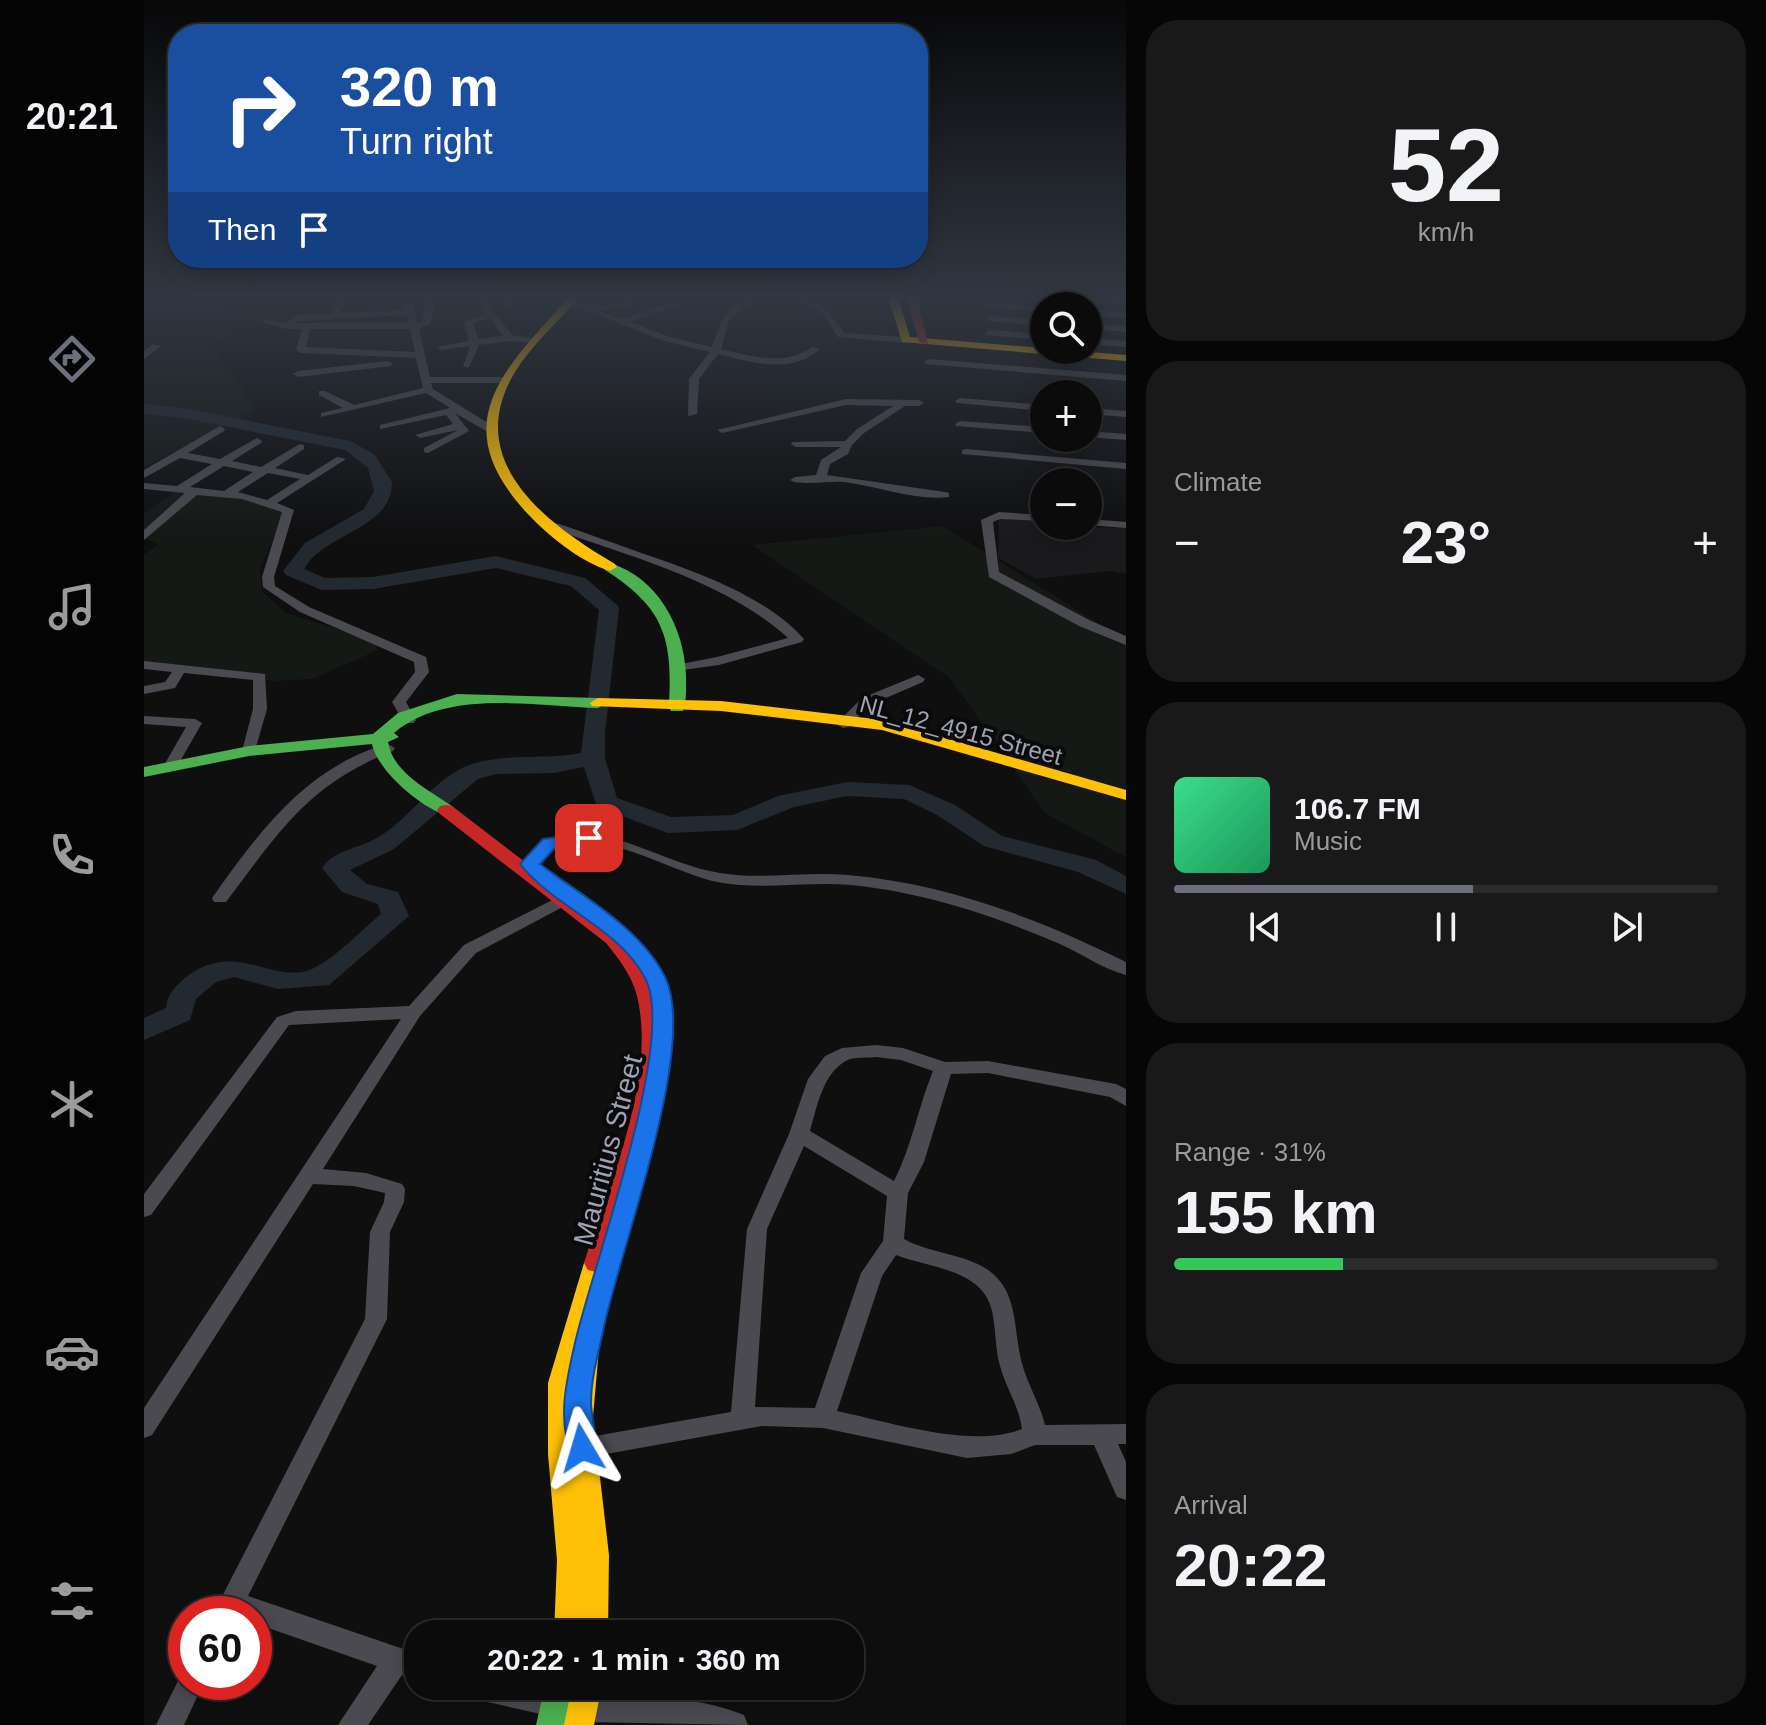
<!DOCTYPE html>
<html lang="en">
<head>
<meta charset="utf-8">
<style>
	body { margin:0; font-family:Arial,sans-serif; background:#19191a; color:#f1f3f6; height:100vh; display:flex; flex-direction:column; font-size:30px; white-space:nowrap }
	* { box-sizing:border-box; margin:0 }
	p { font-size:26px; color:#9a9b9d }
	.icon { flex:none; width:44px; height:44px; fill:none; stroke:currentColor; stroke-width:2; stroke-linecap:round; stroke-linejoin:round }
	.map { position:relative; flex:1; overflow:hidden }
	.details { display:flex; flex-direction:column; gap:20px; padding:20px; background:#060607; width:640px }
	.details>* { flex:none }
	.hud { position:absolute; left:24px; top:24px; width:760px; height:244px; border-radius:32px; box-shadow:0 4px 20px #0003,0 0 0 2px #2b2b2d; background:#1a4fa0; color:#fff; overflow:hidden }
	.fabs { position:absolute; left:886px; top:292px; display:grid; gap:16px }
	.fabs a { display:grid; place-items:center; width:72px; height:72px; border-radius:50%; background:#0b0b0c; box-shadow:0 4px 20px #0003,0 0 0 2px #2b2b2d; font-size:40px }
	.speed { position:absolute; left:24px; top:1596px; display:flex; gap:16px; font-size:40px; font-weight:700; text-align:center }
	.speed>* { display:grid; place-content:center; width:104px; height:104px; border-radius:50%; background:#0b0b0c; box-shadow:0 4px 20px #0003,0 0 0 2px #2b2b2d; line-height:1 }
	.speed .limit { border:12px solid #d22; background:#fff; color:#111 }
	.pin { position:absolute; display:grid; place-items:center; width:68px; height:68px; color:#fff; margin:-34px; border-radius:16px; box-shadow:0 4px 12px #0006 }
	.me { position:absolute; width:88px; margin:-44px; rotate:353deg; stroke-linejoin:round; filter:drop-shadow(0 0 6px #0008) }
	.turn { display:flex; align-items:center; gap:28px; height:168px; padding:0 40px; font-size:36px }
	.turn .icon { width:104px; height:104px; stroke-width:2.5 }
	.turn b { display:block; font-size:56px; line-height:68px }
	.then { display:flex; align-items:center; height:76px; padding:0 40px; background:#0003; gap:16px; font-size:30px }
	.big { font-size:60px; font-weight:700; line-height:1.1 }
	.details .tile { flex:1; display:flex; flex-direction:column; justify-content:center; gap:12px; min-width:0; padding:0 28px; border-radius:32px; background:#19191a }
	.details .dial { align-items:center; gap:0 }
	.dial b { font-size:104px; line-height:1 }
	.song { display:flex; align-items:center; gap:24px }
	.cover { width:96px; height:96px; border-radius:12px; background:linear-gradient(135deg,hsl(150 70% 55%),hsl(150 70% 35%)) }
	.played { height:8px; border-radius:4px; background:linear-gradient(90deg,#6d6f7a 55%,#2b2b2d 55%) }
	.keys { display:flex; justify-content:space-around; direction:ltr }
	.heat { display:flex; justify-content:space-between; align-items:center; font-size:44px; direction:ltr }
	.charge { height:12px; border-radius:6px; background:linear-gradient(90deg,#34c759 31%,#2b2b2d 0) }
	.trip { position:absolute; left:260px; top:1620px; width:460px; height:80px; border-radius:32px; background:#0b0b0c; box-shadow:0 4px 20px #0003,0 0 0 2px #2b2b2d; font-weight:700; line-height:80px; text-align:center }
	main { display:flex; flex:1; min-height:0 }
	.tabs { display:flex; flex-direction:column; width:144px; justify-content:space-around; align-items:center; background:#040405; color:#9a9b9d }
	.tabs .icon { width:56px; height:56px }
	.tabs .on { color:#6d6f7a }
	.tabs b { font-size:36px; color:#f1f3f6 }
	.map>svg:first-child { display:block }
</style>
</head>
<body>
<main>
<nav class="tabs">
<b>20:21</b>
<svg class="icon on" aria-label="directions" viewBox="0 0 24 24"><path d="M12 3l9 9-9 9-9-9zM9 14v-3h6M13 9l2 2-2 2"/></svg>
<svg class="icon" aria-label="music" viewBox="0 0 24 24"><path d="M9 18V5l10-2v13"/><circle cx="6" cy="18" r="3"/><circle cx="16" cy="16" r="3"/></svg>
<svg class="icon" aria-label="phone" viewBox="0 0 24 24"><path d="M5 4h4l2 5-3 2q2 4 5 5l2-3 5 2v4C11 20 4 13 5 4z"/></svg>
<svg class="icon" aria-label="climate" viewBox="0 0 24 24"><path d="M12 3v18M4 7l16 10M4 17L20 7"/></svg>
<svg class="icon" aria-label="car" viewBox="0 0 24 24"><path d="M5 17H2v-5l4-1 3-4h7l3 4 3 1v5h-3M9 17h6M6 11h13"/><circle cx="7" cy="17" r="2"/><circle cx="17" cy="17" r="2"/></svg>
<svg class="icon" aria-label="filters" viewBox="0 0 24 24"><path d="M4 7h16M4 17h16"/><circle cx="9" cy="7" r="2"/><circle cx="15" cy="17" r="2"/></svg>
</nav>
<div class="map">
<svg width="982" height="1725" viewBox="0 0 982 1725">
	<rect width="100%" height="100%" fill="#0f0f10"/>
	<path fill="#1a1a1c" d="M855,517L900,521V526L982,528V574L965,571L892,579L854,558Z"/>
	<g fill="#141916">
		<path d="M0,300L54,301L123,319L86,330L70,346L112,410L0,467Z"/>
		<path d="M36,488L100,494L142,508L116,570L118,592L142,613L228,640L234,650L168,679L130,681L0,666V555L15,544L0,538V514Z"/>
		<path d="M799,526L968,632L982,636V857L901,813L806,678L608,545Z"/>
	</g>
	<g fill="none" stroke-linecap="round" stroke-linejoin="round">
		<g fill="#232931" fill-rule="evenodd">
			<path d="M75,297H94L61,311L0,309V301L59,303Z"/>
			<path d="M0,404L40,408L206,441L230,454L248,482C248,530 181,532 160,569L181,578L229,577L352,556L441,578L472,604L475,608L461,733V758L473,798L527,817L589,815L634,796L703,782L765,785L811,805L858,836L952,860L982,876V894L934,872L840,846L793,815L760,799L703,796L650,807L593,830L524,833L453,807L440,767L410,773L352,774L334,779L250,849L206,870L223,884L254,892L265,916L185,985L134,989L90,977L72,982L52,999L46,1020L0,1040V1018L22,1008C24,993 30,988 41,978C92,937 133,988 170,968C194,956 216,931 237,914L234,904L198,892L178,868C190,850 213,849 231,839C263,822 284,786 316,769C351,751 399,761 437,753L455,610L427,586L352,568L229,589L178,590L142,575L139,571L161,543L220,509L230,491L224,468L201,450L40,418L0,414Z"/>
		</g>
		<g fill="#4a4a50" fill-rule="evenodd">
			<path d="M197,297H205L195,313L261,310L259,297H267L273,323H276L284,297H292L286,324L275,329L286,377H361L366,380L361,383H287L289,389L352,428V432H344L311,413L325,431L284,453L280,452V448L314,430L276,438L271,435L309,424L302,415L236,429V425L306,408L282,393L177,417V413L199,408L175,395V391H181L210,405L279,388L272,358L157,353L152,350L158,329H144L117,322L121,319L142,323L153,315L186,314ZM263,315L265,323H152L155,321ZM166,329H266L271,352L162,347Z"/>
			<path d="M331,297H339L368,335L396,340L391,343L365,341L335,345L325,367H319L326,346L297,350L292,347L325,341L320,322L343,314ZM346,318L359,336L334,339L329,323Z"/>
			<path d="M366,297H375L367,306H361L360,304Z"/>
			<path d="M489,297H499L482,307L455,310L478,319L545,297H557L486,322L526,337L568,347C575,325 585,297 613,297L585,320L577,349C607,356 641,367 668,347L676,349C648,375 607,362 574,354L555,379L553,414L544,416L545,379L566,352L520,341L422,302L426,299C449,307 466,308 489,297Z"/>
			<path d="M647,297C673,296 686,312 700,333L762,337L767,340L762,343L694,337L678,313Z"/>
			<path d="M919,297L982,298V304L923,300Z"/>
			<path d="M848,303L900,306V312L845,308L844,306Z"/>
			<path d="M944,310L982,312V318L944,316Z"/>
			<path d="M846,316L900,320V326L843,321V317Z"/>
			<path d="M944,323L982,326V332L944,329Z"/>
			<path d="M845,330L900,334V340L842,335L841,333Z"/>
			<path d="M944,338L982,341V347L944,344Z"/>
			<path d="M9,344L17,346L0,359V351Z"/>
			<path d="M785,359L982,375V381L782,364L780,362Z"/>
			<path d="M244,361L249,364L247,366L154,377L149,374L154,371Z"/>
			<path d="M816,398L900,405V411L813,403L811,401Z"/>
			<path d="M702,399L775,400L780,403L775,406H761L720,433L708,445L704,454L686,464L683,475L801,492L805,493V497C771,501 734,486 700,482C687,481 654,486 646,480L651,477L672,475L677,460L697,447H652L647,444L648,442L701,441L713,429L749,406L702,405L578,433L573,430Z"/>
			<path d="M944,408L982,411V417L944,414Z"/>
			<path d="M816,421L900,427V433L812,426L811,424Z"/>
			<path d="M76,426L81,429L80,431L44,453L76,459L113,438L118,441L117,443L88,461L117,467L156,444L160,445V449L131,468L164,475L193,457L202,459L133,503L150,510L130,577L131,586L165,607L282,657L285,672L262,702L272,720L270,723H260L248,702L271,672L270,662L156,612L119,587L118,577L138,512L98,499L53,495L0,540V530L41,493L0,489V483L33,486L68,464L36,458L0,478V470ZM80,466L109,472L80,491L46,487ZM124,473L156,479L123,500L94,492Z"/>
			<path d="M944,431L982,434V440L944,437Z"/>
			<path d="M822,449L982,463V469L818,454V450Z"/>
			<path d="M855,512L900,515V521L856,519L849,522L855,572L945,620L982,636V645L935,626L845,577L837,520Z"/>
			<path d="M944,519L982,522V528L944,525Z"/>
			<path d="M401,520C427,527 452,537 478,546C536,567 618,591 660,639L658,642L575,665L532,671V665L573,657L644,638C579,579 478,554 397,525L395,523Z"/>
			<path d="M0,661L121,674L123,709L110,754H100L98,751L109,709V680L40,673L31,688L0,694V686L21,682L28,672L0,669Z"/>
			<path d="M774,675L781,679L779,682L728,704L704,727L699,728L692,724L718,698Z"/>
			<path d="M0,716L51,719L58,723L31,770H21L19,767L42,727L0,724Z"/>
			<path d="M244,744L251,748L249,751C164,784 135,832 82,902H70L68,898C113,834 164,765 244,744Z"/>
			<path d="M424,832C481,832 522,864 576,873C618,880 661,871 704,875C800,883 896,919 982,962V975C959,969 938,954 916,944C872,925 825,908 778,897C747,890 715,884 682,884C646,884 609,889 573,882C531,874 451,824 411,847C401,852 394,864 386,872H374L372,869L374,866L400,840Z"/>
			<path d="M426,891L432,892L434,896L432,900L332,953L276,1016L179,1169L222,1173L258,1184L261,1189L260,1202L246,1232L243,1319L104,1596L274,1654V1680L258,1675L224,1725H194L233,1666L110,1623V1614H69L221,1319L226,1232L240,1202L241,1193L210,1186L169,1184L8,1435L0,1438V1408L257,1019L145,1025L7,1215L0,1217V1194L133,1017L152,1011L265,1006L320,945Z"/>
			<path d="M732,1045L759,1048L801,1062L844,1061L972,1084L982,1089V1106L966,1097L844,1073L807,1074L780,1162L764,1193L760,1239C785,1253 816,1253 841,1268C877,1290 868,1332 879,1367C885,1387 896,1404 901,1425L982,1424V1444H974L982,1462V1500L973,1497L950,1445H891L867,1454L823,1458L679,1428L618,1426L440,1458L432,1455L428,1448L432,1441L440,1438L587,1412L603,1229L645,1134L664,1079L681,1056L698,1048ZM732,1057L757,1060L789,1071C774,1107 768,1146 750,1181L666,1131C673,1107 679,1070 706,1059C714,1057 724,1058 732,1057ZM660,1146L743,1196L739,1241L717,1273L671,1408L611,1407L623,1229ZM752,1255C785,1268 839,1269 848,1311C852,1329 851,1348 856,1366C862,1388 875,1406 878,1429C827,1449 746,1422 693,1411L738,1276Z"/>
			<path d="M42,1671V1682H60L40,1725H12L38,1673Z"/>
			<path d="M317,1686H393L420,1693L424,1703L420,1713L410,1717L330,1699L320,1695Z"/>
			<path d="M441,1694C493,1695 551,1695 600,1715L604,1725L441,1722L431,1718L427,1708L431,1698Z"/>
		</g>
		<g fill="#4caf50" fill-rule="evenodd">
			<path d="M466,563C514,578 540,627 542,675C542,686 543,701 539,711H527L525,708C529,639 521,608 461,570L459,567Z"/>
			<path d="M313,694L454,698L462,703L454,708C390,706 302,689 250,733L255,737L244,742C249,773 285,790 308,806L311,810L308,814L302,815C277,808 233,770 228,744L105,756L0,777V767L105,746L229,734L254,713Z"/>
			<path d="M401,1686H431L422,1725H392Z"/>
		</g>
		<g fill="#ffc107" fill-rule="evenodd">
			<path d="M425,297H435C414,323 388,344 371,372C317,461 403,524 471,564L473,567L466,571C436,562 402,534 381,511C300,421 362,368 425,297Z"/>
			<path d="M744,297H754L766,337L982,355V361L758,342Z"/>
			<path d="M454,698L577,701L739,720L982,790V800L738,730L577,711L448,706L446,703Z"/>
			<path d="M452,1254L460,1256L464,1263L443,1338L451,1341L455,1348L449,1417L465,1555L464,1634H410L413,1560L404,1454V1383L440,1263L444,1256Z"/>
			<path d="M428,1686H458L450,1725H420Z"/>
		</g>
		<g fill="#c62828" fill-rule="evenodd">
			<path d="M763,297H773L784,344L775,342Z"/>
			<path d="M302,805L308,806L476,935C491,953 508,974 513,997C530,1068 501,1145 480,1212C474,1231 470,1252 460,1270L452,1272L444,1270L440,1263C465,1184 513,1079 493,996C488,976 475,959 462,943L296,814L293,810L296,806Z"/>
		</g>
	</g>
	<linearGradient id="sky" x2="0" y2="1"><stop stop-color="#080809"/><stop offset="0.55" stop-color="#313742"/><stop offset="1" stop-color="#313742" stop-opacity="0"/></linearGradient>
	<rect width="982" height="538" fill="url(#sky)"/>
	<path fill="#1a73e8" stroke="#114b97" stroke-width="2" d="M445,833L454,838L451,842L411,848L396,864C437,895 498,929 521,977C555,1045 475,1251 459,1331C454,1355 447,1378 447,1403C447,1420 456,1440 448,1456L438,1460L429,1456C412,1422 423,1378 431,1343C448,1267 534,1038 501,978C474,927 411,908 376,864L399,839Z"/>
	<g text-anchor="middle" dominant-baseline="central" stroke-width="8" stroke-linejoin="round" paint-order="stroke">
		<g font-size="24" fill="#9fa2b3" stroke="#0a0a0b">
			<text transform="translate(817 730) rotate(15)">NL_12_4915 Street</text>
		</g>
		<g font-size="28" fill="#9fa2b3" stroke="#0a0a0b">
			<text transform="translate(464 1150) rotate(-75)">Mauritius Street</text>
		</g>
	</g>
</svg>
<div class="fabs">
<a><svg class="icon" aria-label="search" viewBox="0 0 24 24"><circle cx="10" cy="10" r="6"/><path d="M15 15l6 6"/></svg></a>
<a>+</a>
<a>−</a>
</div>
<div class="speed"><div class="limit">60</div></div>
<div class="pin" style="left:445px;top:838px;background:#d93025"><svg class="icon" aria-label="arrive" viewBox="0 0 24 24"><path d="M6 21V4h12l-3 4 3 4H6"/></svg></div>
<svg class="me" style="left:438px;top:1448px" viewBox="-20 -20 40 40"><path d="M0-17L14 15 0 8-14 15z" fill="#1a73e8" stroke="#fff" stroke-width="4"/></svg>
<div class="trip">20:22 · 1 min · 360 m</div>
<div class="hud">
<div class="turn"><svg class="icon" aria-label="right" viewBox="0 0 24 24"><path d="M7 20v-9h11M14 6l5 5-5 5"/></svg><div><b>320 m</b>Turn right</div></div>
<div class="then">Then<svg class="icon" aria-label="arrive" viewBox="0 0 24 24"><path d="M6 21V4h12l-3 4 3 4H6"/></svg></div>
</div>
</div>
<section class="details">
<div class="tile dial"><b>52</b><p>km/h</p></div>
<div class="tile"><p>Climate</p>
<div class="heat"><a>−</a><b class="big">23°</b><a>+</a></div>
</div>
<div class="tile">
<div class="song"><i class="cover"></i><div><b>106.7 FM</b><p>Music</p></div></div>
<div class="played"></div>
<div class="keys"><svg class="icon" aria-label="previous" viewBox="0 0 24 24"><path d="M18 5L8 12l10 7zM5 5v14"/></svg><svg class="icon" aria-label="pause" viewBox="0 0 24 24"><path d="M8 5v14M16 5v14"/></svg><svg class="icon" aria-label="next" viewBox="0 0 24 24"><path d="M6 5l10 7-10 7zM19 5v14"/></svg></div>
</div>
<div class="tile"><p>Range · 31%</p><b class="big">155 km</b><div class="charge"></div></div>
<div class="tile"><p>Arrival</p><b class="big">20:22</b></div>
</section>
</main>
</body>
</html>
